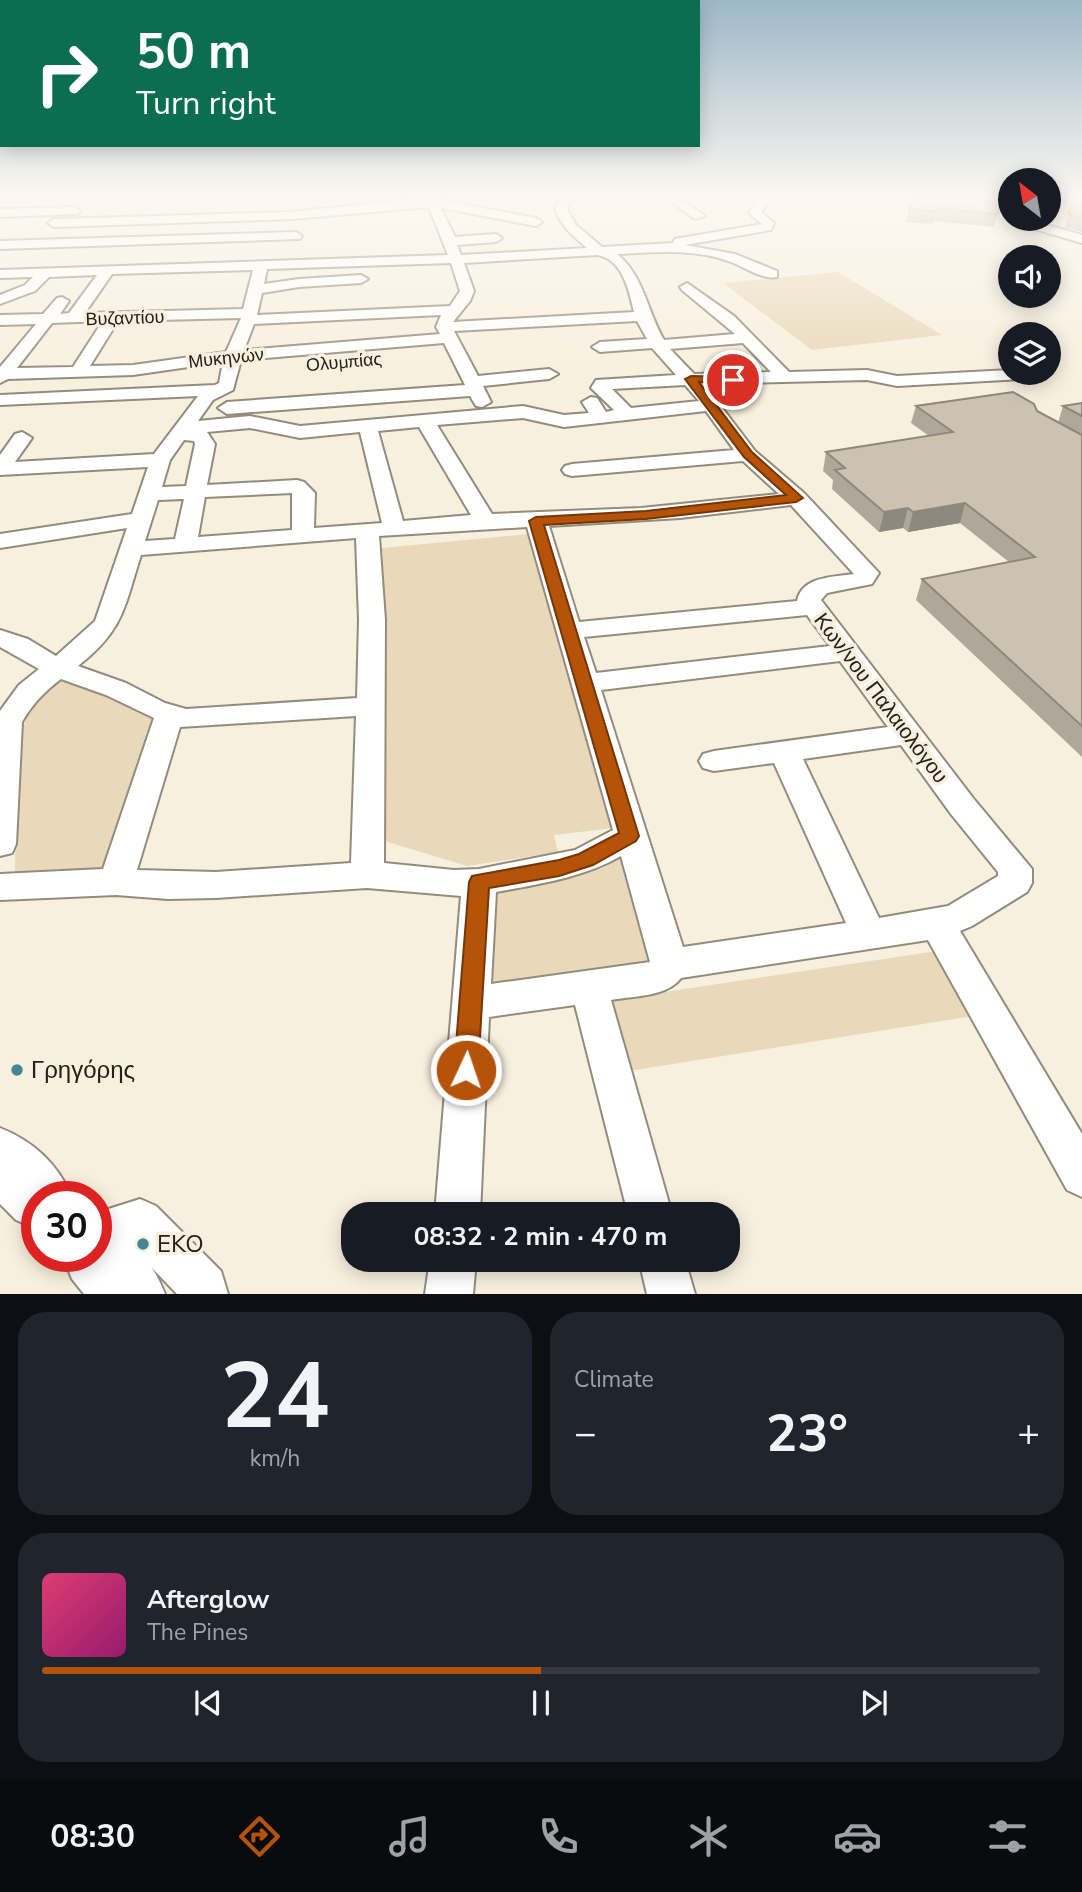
<!DOCTYPE html>
<html lang="en">
<head>
<meta charset="utf-8">
<style>
	body { margin:0; font-family:"Nunito Sans",sans-serif; background:#20242c; color:#f1f3f6; height:100vh; display:flex; flex-direction:column; font-size:26px; white-space:nowrap }
	* { box-sizing:border-box; margin:0 }
	p { font-size:23px; color:#9ea1a6 }
	.icon { flex:none; width:38px; height:38px; fill:none; stroke:currentColor; stroke-width:2; stroke-linecap:round; stroke-linejoin:round }
	.map { position:relative; height:1294px; overflow:hidden }
	.drawer { display:flex; flex-direction:column; gap:18px; padding:18px; background:#0d0f14; flex:1 }
	.drawer>* { flex:none }
	.banner { position:absolute; left:0px; top:0px; width:700px; height:147px; box-shadow:0 4px 18px #0003; background:#0b6e4f; color:#fff; overflow:hidden }
	.needle { width:46px; rotate:329deg }
	.controls { position:absolute; left:998px; top:168px; display:grid; gap:14px }
	.controls a { display:grid; place-items:center; width:63px; height:63px; border-radius:50%; background:#171b24; box-shadow:0 4px 18px #0003; font-size:35px }
	.speed { position:absolute; left:21px; top:1181px; display:flex; gap:14px; font-size:35px; font-weight:700; text-align:center }
	.speed>* { display:grid; place-content:center; width:91px; height:91px; border-radius:50%; background:#171b24; box-shadow:0 4px 18px #0003; line-height:1 }
	.speed .limit { border:10px solid #d22; background:#fff; color:#111 }
	.pin { position:absolute; display:grid; place-items:center; width:60px; height:60px; color:#fff; margin:-30px; border:4px solid #fff; border-radius:50%; box-shadow:0 2px 7px #0007 }
	.me { position:absolute; width:77px; margin:-38px; rotate:3deg; stroke-linejoin:round; filter:drop-shadow(0 0 5px #0008) }
	.turn { display:flex; align-items:center; gap:24px; height:147px; padding:0 21px; font-size:32px }
	.turn .icon { width:91px; height:91px; stroke-width:2.5 }
	.turn b { display:block; font-size:49px; line-height:60px }
	.big { font-size:52px; font-weight:700; line-height:1.1 }
	.drawer .tile { flex:1; display:flex; flex-direction:column; justify-content:center; gap:10px; min-width:0; padding:0 24px; border-radius:28px; background:#20242c }
	.drawer .dial { align-items:center; gap:0 }
	.dial b { font-size:91px; line-height:1 }
	.song { display:flex; align-items:center; gap:21px }
	.cover { width:84px; height:84px; border-radius:10px; background:linear-gradient(135deg,hsl(340 70% 55%),hsl(320 70% 35%)) }
	.played { height:7px; border-radius:4px; background:linear-gradient(90deg,#b45309 50%,#363941 50%) }
	.keys { display:flex; justify-content:space-around; direction:ltr }
	.heat { display:flex; justify-content:space-between; align-items:center; font-size:38px; direction:ltr }
	.drawer .tiles { flex:1; display:grid; gap:18px; grid-template-columns:1fr 1fr }
	.tile:last-child { grid-column:span 2 }
	.trip { position:absolute; left:341px; top:1202px; width:399px; height:70px; border-radius:28px; background:#171b24; box-shadow:0 4px 18px #0003; font-weight:700; line-height:70px; text-align:center }
	.tab-bar { display:flex; height:112px; justify-content:space-around; align-items:center; background:#090b0e; color:#9ea1a6 }
	.tab-bar .icon { width:49px; height:49px }
	.tab-bar .selected { color:#b45309 }
	.tab-bar b { font-size:32px; color:#f1f3f6 }
	.map>svg:first-child { display:block }
</style>
</head>
<body>
<div class="map">
<svg width="1082" height="1294" viewBox="0 0 1082 1294">
	<rect width="100%" height="100%" fill="#f8f0df"/>
	<g fill="#e9d9ba">
		<path d="M838,272L942,335L812,350L723,283Z"/>
		<path d="M528,534L614,828L554,835L558,852L467,866L381,840L387,639L382,548Z"/>
		<path d="M59,680L86,687L156,716L104,869L15,875C16,837 12,743 29,712C37,699 48,690 59,680Z"/>
		<path d="M623,851L654,957L647,968L485,989L494,887Z"/>
		<path d="M937,951L973,1016L629,1071L611,1000Z"/>
	</g>
	<g fill="none" stroke-linecap="round" stroke-linejoin="round">
		<g stroke="#938c7c" stroke-width="4">
			<g id="minor">
				<path d="M415,199H437L536,218L542,222L536,226L441,208L455,237L496,234L502,238L496,242L457,245L461,255L587,248C574,237 561,226 555,209L560,199H572L567,209L576,225L602,247L673,243L675,239L762,224L749,213L758,199H770L761,212L774,223L771,230L685,245L735,254L777,271V277C763,280 744,267 731,262C695,248 655,252 617,254C644,276 647,311 664,340L735,334L682,290L680,287L687,283L734,316L789,372L867,370L897,376L1010,370V373H1048V369L1052,373L1043,378L897,386L867,380L704,384L755,451L804,493L879,573L872,584L827,593L821,600L973,798L1032,869V883L1027,892L972,926L960,931L1082,1134V1197L1067,1190L928,940L681,978C667,997 633,996 611,1000L672,1214H628L575,1005L489,1017L480,1214H435L461,896L367,888L216,898L168,899L116,895L0,900V874L103,869L154,718L106,695L61,679C45,691 32,704 22,722L16,844L12,853L0,856V711L19,685L39,669L0,647V630L28,639L56,656L95,621L127,528L0,548V534L132,514L148,467L0,475V455L15,434L22,432L32,438L15,462L154,454L198,396L0,405V395L215,385L219,383L223,362L133,375L8,379L0,383V367L36,324L0,325V315L43,314L57,298L62,297L69,301L60,314L69,313L97,275L49,277L35,291L0,304V295L25,285L33,277L0,278V270L448,255L429,207L293,219L54,227L48,223L54,219L289,212ZM597,255C623,259 629,291 634,312L453,322L470,301L474,291L464,263ZM451,263L460,291L450,306L257,315L262,293L299,287L361,283L368,279L361,275L299,279L264,284L267,269ZM253,270L243,309L85,313L112,274ZM441,315L436,327L440,334L244,350L254,324ZM241,318L226,352L133,365L90,366L118,321ZM637,321L647,339L600,342L592,347L600,352L652,348L676,375L596,380L591,388L614,410L606,412L597,398L591,397L582,402L589,413L564,415L523,406L300,426L250,416L198,421L213,400L233,390L241,360L444,343L465,385L227,402L218,408L227,414L470,396L476,406L482,407L491,402L483,386L549,379L558,374L549,369L478,376L454,331ZM78,322H102L73,367L17,368L52,323ZM743,343L771,372L694,374L670,349ZM685,385L699,401L631,408L612,389ZM706,411L734,450L572,464L565,466L562,470L565,474L572,476L743,461L779,494L641,508L492,514L437,425L523,418L564,427ZM419,427L471,515L403,521L378,431ZM250,428L300,438L360,432L382,523L314,528L315,493L304,482L297,480L207,485L215,444L207,432ZM184,440L194,441L195,444L186,486L162,487L170,460ZM292,493V530L198,537L205,497ZM184,499L175,539L145,541L158,500ZM791,505L854,574C834,577 802,576 797,601L579,622L549,526L680,518ZM527,527L613,830L575,850L479,869L454,870L384,863L385,620L379,536ZM356,538L359,620L357,698L186,709L165,703L126,683L78,666C124,630 124,608 141,555ZM807,615L830,646L596,673L584,637ZM840,661L888,727L714,751L703,754L699,761L703,768L714,771L774,763L846,923L683,947L601,690ZM356,716L351,863L216,872L137,870L180,727ZM901,745L951,814L998,872V876L948,906L879,918L803,759ZM621,856L650,962L491,984L496,892C539,884 582,878 621,856Z"/>
				<path d="M667,199H681L705,216L695,219Z"/>
				<path d="M74,207L80,211L78,214L0,217V209Z"/>
				<path d="M1010,216V219H1026L1082,235V243L1010,222Z"/>
				<path d="M296,232L302,236L300,239L0,249V241Z"/>
				<path d="M140,1199L156,1206L221,1271L228,1294H177L132,1247L110,1253L96,1247V1213Z"/>
				<path d="M430,1260H476L473,1294H425Z"/>
				<path d="M639,1260H685L695,1294H647Z"/>
			</g>
		</g>
		<g stroke="#938c7c" stroke-width="4">
			<g id="highway">
				<path d="M0,1128C33,1141 58,1164 72,1197H37V1229L16,1220L0,1204Z"/>
				<path d="M96,1221C131,1235 151,1259 165,1294H84L72,1279L63,1256H96Z"/>
			</g>
		</g>
		<use href="#minor" fill="#fff" fill-rule="evenodd"/>
		<use href="#highway" fill="#fff" fill-rule="evenodd"/>
	</g>
	<g fill="#afa799">
		<path d="M980,199H1001L994,227L934,221L932,224L906,222L909,209Z"/>
		<path d="M1048,199H1082V232L1065,227L1072,205L1048,203Z"/>
		<path d="M1082,403V757L916,600L922,579L1009,562L960,523L908,532L903,528L879,532L832,489L833,480L823,471L826,452L929,436L911,423L916,406L1037,411L1058,423L1063,406Z"/>
	</g>
	<g fill="#8e887d">
		<path d="M965,503L960,523L908,532L913,512Z"/>
		<path d="M908,508L903,528L879,532L884,512Z"/>
	</g>
	<g fill="#cbc2b2" stroke="#8e887d" stroke-width="2">
		<path d="M914,199H978L999,206L998,214L937,208L935,211L909,209Z"/>
		<path d="M1074,199H1082V218L1068,214Z"/>
		<path d="M1013,392L1034,404L1037,411L1082,435V726L922,579L1035,557L965,503L913,512L908,508L884,512L835,470L845,468L826,452L953,432L916,406Z"/>
		<path d="M1082,403V416L1063,406Z"/>
	</g>
	<linearGradient id="sky" x2="0" y2="1"><stop stop-color="#9db7c8"/><stop offset="0.52" stop-color="#fcf8f1"/><stop offset="1" stop-color="#fcf8f1" stop-opacity="0"/></linearGradient>
	<rect width="1082" height="380" fill="url(#sky)"/>
	<path fill="#b45309" stroke="#753606" stroke-width="2" d="M691,376L737,377V382L733,383L699,382L752,452L803,498L796,502L646,519L544,525L639,836L636,841L593,865L559,876L489,888L478,1070L474,1078L466,1082L457,1078L454,1070L469,882L472,876L559,860L579,854L619,833L529,521L536,517L646,511L786,495L744,457L685,379Z"/>
	<g fill="#438695" stroke="#f8f0df" stroke-width="2.5">
		<circle cx="17" cy="1070" r="7"/>
		<circle cx="143" cy="1244" r="7"/>
	</g>
	<g text-anchor="middle" dominant-baseline="central" stroke-width="7" stroke-linejoin="round" paint-order="stroke">
		<g font-size="18" fill="#24211b" stroke="#f8f0df">
			<text transform="translate(125 318) rotate(-2)">Βυζαντίου</text>
			<text transform="translate(226 358) rotate(-6)">Μυκηνών</text>
			<text transform="translate(344 362) rotate(-5)">Ολυμπίας</text>
		</g>
		<g font-size="21" fill="#24211b" stroke="#f8f0df">
			<text transform="translate(881 698) rotate(53)">Κων/νου Παλαιολόγου</text>
		</g>
		<g font-size="24" fill="#24211b" stroke="#f8f0df" text-anchor="start">
			<text x="31" y="1070">Γρηγόρης</text>
			<text x="157" y="1244">EKO</text>
		</g>
	</g>
</svg>
<div class="controls">
<a><svg class="needle" viewBox="-14 -14 28 28"><path d="M0-13l5 13h-10z" fill="#e53935"/><path d="M0 13l5-13h-10z" fill="#9ea1a6"/></svg></a>
<a><svg class="icon" aria-label="sound" viewBox="0 0 24 24"><path d="M4 9h4l5-4v14l-5-4H4zM17 9q2 3 0 6"/></svg></a>
<a><svg class="icon" aria-label="layers" viewBox="0 0 24 24"><path d="M12 4l9 5-9 5-9-5zM3 14l9 5 9-5"/></svg></a>
</div>
<div class="speed"><div class="limit">30</div></div>
<div class="pin" style="left:733px;top:380px;background:#d93025"><svg class="icon" aria-label="arrive" viewBox="0 0 24 24"><path d="M6 21V4h12l-3 4 3 4H6"/></svg></div>
<svg class="me" style="left:466px;top:1070px" viewBox="-20 -20 40 40"><circle r="17" fill="#b45309" stroke="#fff" stroke-width="3"/><path d="M0-11L8 9 0 5-8 9z" fill="#fff"/></svg>
<div class="trip">08:32 · 2 min · 470 m</div>
<div class="banner">
<div class="turn"><svg class="icon" aria-label="right" viewBox="0 0 24 24"><path d="M7 20v-9h11M14 6l5 5-5 5"/></svg><div><b>50 m</b>Turn right</div></div>
</div>
</div>
<section class="drawer">
<div class="tiles">
<div class="tile dial"><b>24</b><p>km/h</p></div>
<div class="tile"><p>Climate</p>
<div class="heat"><a>−</a><b class="big">23°</b><a>+</a></div>
</div>
<div class="tile">
<div class="song"><i class="cover"></i><div><b>Afterglow</b><p>The Pines</p></div></div>
<div class="played"></div>
<div class="keys"><svg class="icon" aria-label="previous" viewBox="0 0 24 24"><path d="M18 5L8 12l10 7zM5 5v14"/></svg><svg class="icon" aria-label="pause" viewBox="0 0 24 24"><path d="M8 5v14M16 5v14"/></svg><svg class="icon" aria-label="next" viewBox="0 0 24 24"><path d="M6 5l10 7-10 7zM19 5v14"/></svg></div>
</div>
</div>
</section>
<nav class="tab-bar">
<b>08:30</b>
<svg class="icon selected" aria-label="directions" viewBox="0 0 24 24"><path d="M12 3l9 9-9 9-9-9zM9 14v-3h6M13 9l2 2-2 2"/></svg>
<svg class="icon" aria-label="music" viewBox="0 0 24 24"><path d="M9 18V5l10-2v13"/><circle cx="6" cy="18" r="3"/><circle cx="16" cy="16" r="3"/></svg>
<svg class="icon" aria-label="phone" viewBox="0 0 24 24"><path d="M5 4h4l2 5-3 2q2 4 5 5l2-3 5 2v4C11 20 4 13 5 4z"/></svg>
<svg class="icon" aria-label="climate" viewBox="0 0 24 24"><path d="M12 3v18M4 7l16 10M4 17L20 7"/></svg>
<svg class="icon" aria-label="car" viewBox="0 0 24 24"><path d="M5 17H2v-5l4-1 3-4h7l3 4 3 1v5h-3M9 17h6M6 11h13"/><circle cx="7" cy="17" r="2"/><circle cx="17" cy="17" r="2"/></svg>
<svg class="icon" aria-label="filters" viewBox="0 0 24 24"><path d="M4 7h16M4 17h16"/><circle cx="9" cy="7" r="2"/><circle cx="15" cy="17" r="2"/></svg>
</nav>
</body>
</html>
